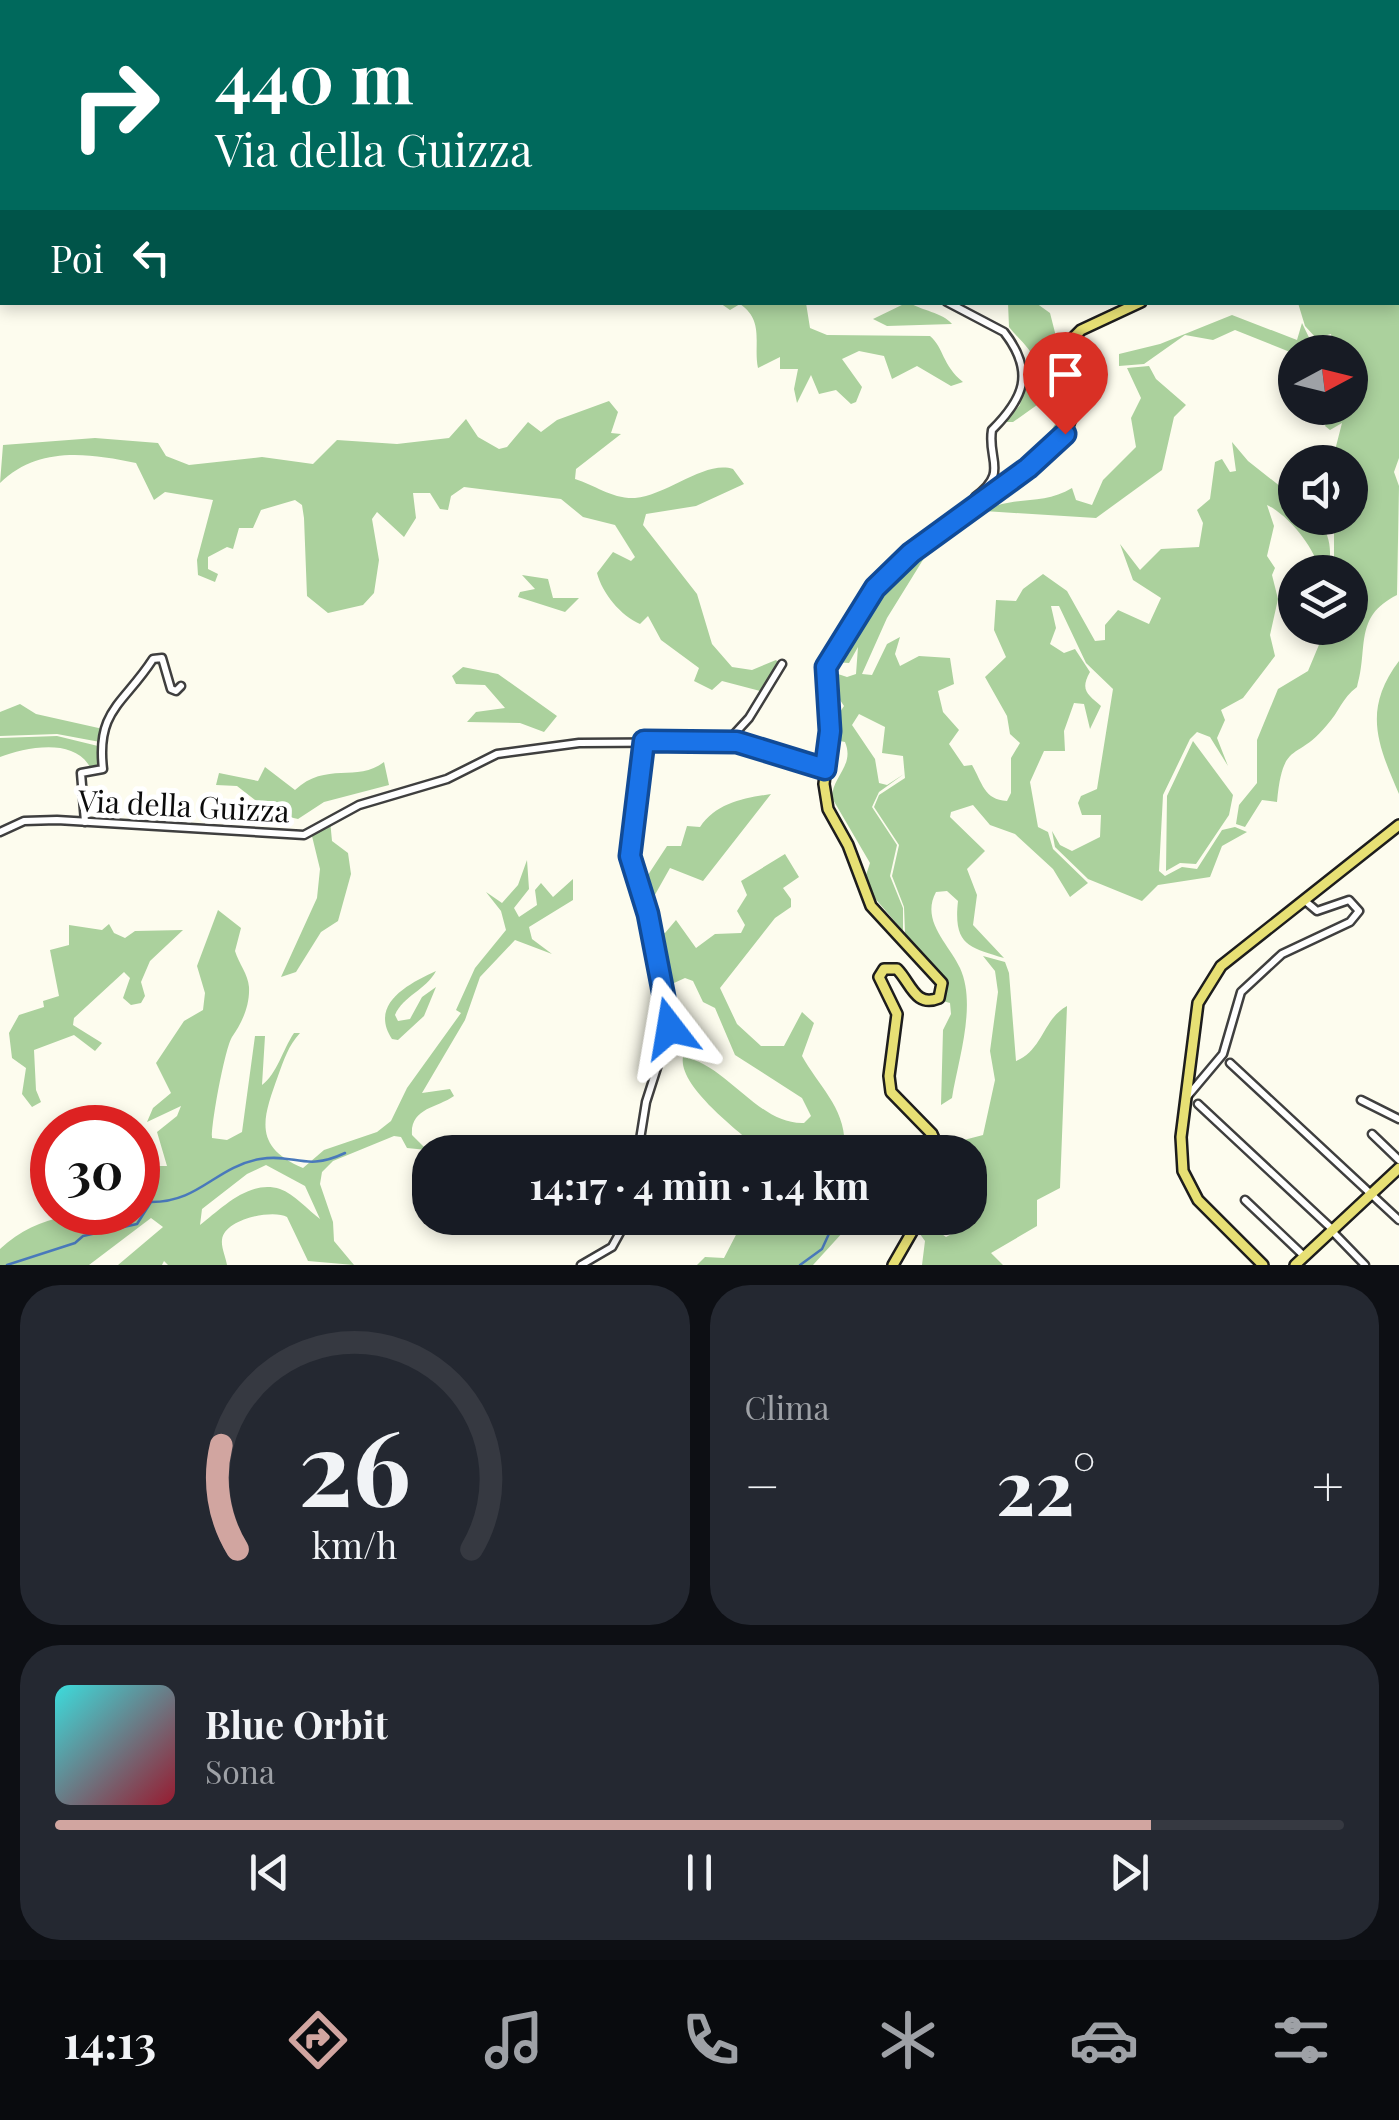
<!DOCTYPE html>
<html lang="it">
<head>
<meta charset="utf-8">
<style>
	body { margin:0; font-family:"Playfair Display",serif; background:#242831; color:#f1f3f6; height:100vh; display:flex; flex-direction:column; font-size:38px; white-space:nowrap }
	* { box-sizing:border-box; margin:0 }
	p { font-size:32px; color:#9ea1a6 }
	.icon { flex:none; width:55px; height:55px; fill:none; stroke:currentColor; stroke-width:2; stroke-linecap:round; stroke-linejoin:round }
	.map { position:relative; height:1265px; overflow:hidden }
	.drawer { display:flex; flex-direction:column; gap:20px; padding:20px; background:#0d0f14; flex:1 }
	.drawer>* { flex:none }
	.banner { position:absolute; left:0px; top:0px; width:1400px; height:305px; box-shadow:0 5px 15px #0003; background:#00695c; color:#fff; overflow:hidden }
	.needle { width:65px; rotate:83deg }
	.fabs { position:absolute; left:1278px; top:335px; display:grid; gap:20px }
	.fabs a { display:grid; place-items:center; width:90px; height:90px; border-radius:50%; background:#171b24; box-shadow:0 5px 15px #0003; font-size:50px }
	.speed { position:absolute; left:30px; top:1105px; display:flex; gap:20px; font-size:50px; font-weight:700; text-align:center }
	.speed>* { display:grid; place-content:center; width:130px; height:130px; border-radius:50%; background:#171b24; box-shadow:0 5px 15px #0003; line-height:1 }
	.speed .limit { border:15px solid #d22; background:#fff; color:#111 }
	.pin { position:absolute; display:grid; place-items:center; width:85px; height:85px; color:#fff; margin:-102px -42px; border-radius:50% 50% 50% 0; rotate:-45deg; box-shadow:0 0 10px #0007 }
	.pin .icon { rotate:45deg }
	.me { position:absolute; width:110px; margin:-55px; rotate:346deg; stroke-linejoin:round; filter:drop-shadow(0 0 8px #0008) }
	.turn { display:flex; align-items:center; gap:35px; height:210px; padding:0 50px; font-size:45px }
	.turn .icon { width:130px; height:130px; stroke-width:2.5 }
	.turn b { display:block; font-size:70px; line-height:85px }
	.then { display:flex; align-items:center; height:95px; padding:0 50px; background:#0003; gap:20px; font-size:38px }
	.big { font-size:75px; font-weight:700; line-height:1.1 }
	.drawer .widget { flex:1; display:flex; flex-direction:column; justify-content:center; gap:15px; min-width:0; padding:0 35px; border-radius:40px; background:#242831 }
	.drawer .dial { align-items:center; gap:0 }
	.dial svg { height:260px; overflow:visible; fill:none; stroke:#363941; stroke-width:7; stroke-linecap:round; text-anchor:middle }
	.dial text { fill:#f1f3f6; stroke:none }
	.song { display:flex; align-items:center; gap:30px }
	.cover { width:120px; height:120px; border-radius:15px; background:linear-gradient(135deg,hsl(180 70% 55%),hsl(350 70% 35%)) }
	.played { height:10px; border-radius:5px; background:linear-gradient(90deg,#d1a5a0 85%,#363941 85%) }
	.keys { display:flex; justify-content:space-around; direction:ltr }
	.heat { display:flex; justify-content:space-between; align-items:center; font-size:55px; direction:ltr }
	.drawer .tiles { flex:1; display:grid; gap:20px; grid-template-columns:1fr 1fr }
	.widget:last-child { grid-column:span 2 }
	.trip { position:absolute; left:412px; top:1135px; width:575px; height:100px; border-radius:40px; background:#171b24; box-shadow:0 5px 15px #0003; font-weight:700; line-height:100px; text-align:center }
	.tabs { display:flex; height:160px; justify-content:space-around; align-items:center; background:#090b0e; color:#9ea1a6 }
	.tabs .icon { width:70px; height:70px }
	.tabs .on { color:#d1a5a0 }
	.tabs b { font-size:45px; color:#f1f3f6 }
	.map>svg:first-child { display:block }
</style>
</head>
<body>
<div class="map">
<svg width="1399" height="1265" viewBox="0 0 1399 1265">
	<rect width="100%" height="100%" fill="#fdfcee"/>
	<g fill="#abd19d" fill-rule="evenodd">
		<path d="M1399,250V458L1394,472L1399,486L1397,595C1353,617 1369,647 1357,687C1342,698 1339,712 1327,725C1296,763 1283,738 1277,802L1262,800L1245,827L1236,824L1239,805L1257,783V740L1278,689L1308,671L1326,628H1350V572H1334V518H1350V462H1332L1342,423L1330,430L1325,426L1333,408H1350V352H1335L1331,334L1316,338L1305,326L1298,303L1398,302Z"/>
		<path d="M908,302C922,311 942,312 952,324L887,326L873,319Z"/>
		<path d="M720,303H806L810,328L827,335L930,336C944,348 942,365 963,382L951,386L917,366L892,379L884,356L859,351L842,359L862,387L856,402L851,404L836,390L819,394L811,375L797,403L794,389L798,369H780V357L758,368C753,345 765,321 740,304L730,310Z"/>
		<path d="M1008,303H1036L1050,313L1073,403L1065,430L981,499L1000,473H1006L1049,434L1060,416L1053,407L1037,405L1013,422H1005L1020,405L1023,385C1050,361 1024,346 1009,327Z"/>
		<path d="M1232,315L1297,340L1302,323L1316,352L1295,354L1235,330L1213,340L1185,335L1144,364L1119,366V354L1160,344Z"/>
		<path d="M1149,366L1156,379L1186,405L1174,417L1162,470L1096,518L984,511C1013,495 1043,506 1072,488L1076,500L1092,505L1103,480L1136,447L1131,418L1141,398L1127,368Z"/>
		<path d="M609,401L618,412L611,433L621,434L576,469L575,479C595,485 612,499 635,498C668,495 705,460 733,469L744,484L696,506L646,514L643,525L697,594L712,644L732,667L752,670L776,660L779,663L764,692L722,681L712,690L694,681L699,668L661,640L648,616L640,624C621,616 602,593 597,573L613,552L631,561L635,557L615,525L583,517L561,499L464,487L451,496L448,510L440,509L430,493H413L416,518L404,537L377,512L372,519L379,560L374,593L363,605L328,613L307,596L304,518L302,505L295,500L261,510L253,528H239L233,549L227,547L208,557V569L218,574L215,582L198,575L197,560L213,500L165,492L154,500L136,463C88,453 38,446 0,483L3,445L95,438L158,443L166,456L189,465L262,457L313,464L337,440L397,444L449,438L466,419L478,437L499,449L507,447L528,422L541,432L557,420Z"/>
		<path d="M1232,442L1248,461L1295,498V518H1317C1331,535 1332,551 1328,572H1319C1317,549 1287,514 1267,505L1274,526L1267,556L1275,568L1272,575L1278,599L1270,635L1275,656L1243,698L1221,710L1225,720L1217,738L1228,766L1210,737L1197,732L1190,739L1163,795L1159,871L1165,876L1182,867L1197,869L1222,830L1235,827L1247,832L1222,846L1210,877L1158,885L1142,901L1088,879L1055,847L1052,831L1060,845L1072,851L1100,837L1101,815H1082L1078,803L1081,796L1097,789L1113,689L1086,663L1059,606H1051L1056,628L1050,644L1064,653L1075,649L1090,672C1079,691 1089,695 1101,706L1090,729L1084,704L1074,703L1064,731L1065,751H1044L1030,782L1038,827L1048,832L1053,849L1088,883L1070,897L1053,869L1015,834L990,825L973,805L951,812L950,817L985,851L967,869L977,895L973,925L1004,958C970,947 953,946 958,901L947,891L936,892C920,921 950,945 960,968C977,1005 958,1060 952,1098L941,1105L943,1030L951,1014L950,1003L939,1000L946,982L905,933L904,907L892,876L899,845L874,807L879,795L905,778L903,756L882,753L885,727L859,714L852,725L875,759L879,783L887,785L904,774L879,792L872,807L897,845L890,876L903,908V931L867,889L864,881L870,863L832,798C832,776 855,766 845,742L835,740L834,721L844,706L838,697L830,701L829,671L847,677L856,674L858,647L849,663L834,662L891,573L934,542L887,618L862,674L872,675L887,644L900,637L895,654L900,666L919,656L950,658L954,684L938,691L943,712L959,730L949,744L964,766L972,765C982,782 984,800 1007,801L1011,793V758L1020,743L1010,734L1007,716L985,677L1006,657L994,630L996,600L1016,601L1023,589L1043,574L1067,591L1095,641L1105,640V625L1118,610L1149,624L1161,598L1133,580L1120,544L1140,570L1161,549L1199,547L1203,523L1197,510L1210,499L1215,462L1222,459L1230,472L1236,471Z"/>
		<path d="M522,575L548,579L553,598H579L565,612L518,597L520,592L535,589Z"/>
		<path d="M1399,661V794C1378,745 1362,710 1399,661Z"/>
		<path d="M463,667L498,674L557,716L544,732L520,723L467,722L476,712L505,708L485,685L456,684L452,676Z"/>
		<path d="M20,704L36,714L103,729L100,742L57,734L0,736V712Z"/>
		<path d="M57,736L98,746L100,767H90C73,737 25,748 0,757V738Z"/>
		<path d="M1193,741L1233,795L1229,815L1196,864L1180,863L1166,871L1167,796Z"/>
		<path d="M384,762L389,785L324,802L298,819L272,813L237,786L216,785L219,773L258,781L265,767L295,790C326,761 357,783 384,762Z"/>
		<path d="M771,794L703,881L670,868L652,900L648,875L667,846H681L687,826L700,827C716,803 744,798 771,794Z"/>
		<path d="M330,820L332,841L348,853L351,874L338,921L321,932L296,972L281,977L317,898L320,869L311,832Z"/>
		<path d="M785,854L799,877L783,888L791,899V907L775,918L720,988L737,1024L761,1046H784L802,1012L814,1023L802,1056C819,1087 849,1111 844,1152H792C783,1139 769,1142 756,1146C735,1129 678,1085 683,1057C727,1064 758,1125 804,1123L811,1116L802,1098L735,1055L715,1008L703,1002L693,981L685,978L663,988L654,931L665,933L676,920L696,948L715,934L741,933L745,925L737,911L747,895L741,881Z"/>
		<path d="M527,860L529,889L514,908L519,917L537,905L535,890L541,883L553,897L573,879V900L529,927L532,939L552,954L515,940L480,977L465,1020L422,1093L450,1089L454,1096C437,1108 410,1108 412,1135L427,1150L407,1148L401,1137L394,1136L333,1161L322,1172L320,1184L333,1222L334,1241L354,1265L308,1261L287,1217C273,1209 224,1219 222,1240C221,1247 226,1258 227,1265H168L164,1261L162,1265H118L163,1227L151,1218L89,1265H0V1249C40,1212 86,1212 138,1212V1180L159,1166H167L157,1132L177,1116L181,1106L147,1122L153,1108L171,1093L156,1063L184,1021L203,1010L205,993L197,966L218,910L241,928L235,951C239,964 248,974 249,987C250,1007 241,1024 232,1037C225,1048 211,1124 212,1138L227,1140L242,1132L255,1036H265L262,1085C277,1074 283,1049 294,1033H300C288,1046 284,1060 278,1076C263,1118 252,1146 303,1168L324,1150L377,1132L391,1121L407,1088L461,1013L456,1010L475,968L506,930L501,911L486,892L502,903L518,885ZM266,1165L305,1186L320,1219C308,1210 294,1194 280,1189C249,1179 221,1209 200,1225L202,1209L247,1174Z"/>
		<path d="M109,924L114,933L125,938L135,931L183,930L150,961L141,982L145,996L141,1003L131,1005L123,998L130,978L124,972L74,1018L73,1025L102,1043L95,1051L74,1035L34,1050L36,1090L41,1102L32,1107L22,1094L26,1068L12,1058L9,1033L19,1015L44,1007L43,1001L59,996L50,950L69,945V925L102,930Z"/>
		<path d="M983,956L1005,962L1009,973L1016,1061C1043,1050 1043,1019 1067,1006L1060,1188L1037,1200V1226L991,1253L1003,1265H922L925,1241L917,1230L923,1218H935L939,1232L946,1237L967,1226L970,1196L980,1182L970,1174V1152H946L945,1145L983,1135L995,1080L990,1051L998,992L995,971Z"/>
		<path d="M436,971C426,990 403,996 395,1015L398,1021L410,1019L422,997L436,987L424,1016L398,1040L392,1039C369,1004 408,984 436,971Z"/>
		<path d="M760,1218H847L844,1231L813,1265H697L705,1257L724,1258L739,1229Z"/>
	</g>
	<g fill="none" stroke-linecap="round" stroke-linejoin="round">
		<g stroke="#4979bb" stroke-width="2.5">
			<path d="M79,2L82,0"/>
			<path d="M0,31H2"/>
			<path d="M7,1265L75,1243L83,1236L137,1224L151,1202C200,1202 215,1167 260,1159C295,1153 305,1172 345,1153"/>
			<path d="M800,1265L822,1249L833,1225"/>
		</g>
		<g stroke="#3f3f3f" stroke-width="11">
			<g id="minor">
				<path d="M1328,0L1331,2"/>
				<path d="M1260,2L1261,0"/>
				<path d="M1366,2L1369,0"/>
				<path d="M1398,81L1399,77"/>
				<path d="M947,302L1004,332C1036,373 1023,399 992,430C987,460 1009,472 975,497L976,507"/>
				<path d="M727,742L749,718L782,664"/>
				<path d="M85,822L81,773L103,769C96,710 124,704 153,659L162,658L171,689L176,691L181,686"/>
				<path d="M0,832L24,821L57,820L304,835L359,805L447,779L497,754L579,743L737,742L825,769"/>
				<path d="M1230,1063L1399,1220"/>
				<path d="M1186,1098L1223,1054L1241,992L1282,954L1350,922L1359,911L1349,900L1317,911L1304,900"/>
				<path d="M1361,1100L1399,1119"/>
				<path d="M1198,1104L1332,1229"/>
				<path d="M1372,1134L1399,1160"/>
				<path d="M638,1152L646,1102L671,1024L654,967L648,914L630,856L635,786L644,741"/>
				<path d="M1245,1200L1304,1256"/>
				<path d="M1331,1230L1365,1265"/>
				<path d="M581,1265L612,1247L628,1218"/>
			</g>
		</g>
		<g stroke="#1d1d1d" stroke-width="14">
			<g id="major">
				<path d="M1398,27L1399,26"/>
				<path d="M940,1152L932,1134L891,1092L889,1076L897,1014L879,977L884,969H897C911,983 915,1008 939,998L942,983L871,906L848,845L828,809L824,784L830,731L825,667L891,570L1028,468L1065,434L1074,411L1062,365L1068,343L1081,330L1141,302"/>
				<path d="M893,1265L920,1218"/>
				<path d="M1263,1265L1198,1200L1183,1171L1181,1137L1198,1003L1221,966L1399,825"/>
				<path d="M1295,1265L1399,1168"/>
			</g>
		</g>
		<use href="#minor" stroke="#fff" stroke-width="6"/>
		<use href="#major" stroke="#e7e074" stroke-width="9"/>
	</g>
	<g fill="none" stroke-linecap="round" stroke-linejoin="round">
		<g stroke="#114b97" stroke-width="25">
			<path id="route" d="M670,1028L648,914L630,856L644,741L737,742L825,769L830,731L826,667L875,588L911,553L1028,468L1065,434"/>
		</g>
		<use href="#route" stroke="#1a73e8" stroke-width="18"/>
	</g>
	<g text-anchor="middle" dominant-baseline="central" stroke-width="10" stroke-linejoin="round" paint-order="stroke">
		<g font-size="30" fill="#0c0c0c" stroke="#fff">
			<text transform="translate(184 805) rotate(3)">Via della Guizza</text>
		</g>
	</g>
</svg>
<div class="fabs">
<a><svg class="needle" viewBox="-14 -14 28 28"><path d="M0-13l5 13h-10z" fill="#e53935"/><path d="M0 13l5-13h-10z" fill="#9ea1a6"/></svg></a>
<a><svg class="icon" aria-label="sound" viewBox="0 0 24 24"><path d="M4 9h4l5-4v14l-5-4H4zM17 9q2 3 0 6"/></svg></a>
<a><svg class="icon" aria-label="layers" viewBox="0 0 24 24"><path d="M12 4l9 5-9 5-9-5zM3 14l9 5 9-5"/></svg></a>
</div>
<div class="speed"><div class="limit">30</div></div>
<div class="pin" style="left:1065px;top:434px;background:#d93025"><svg class="icon" aria-label="arrive" viewBox="0 0 24 24"><path d="M6 21V4h12l-3 4 3 4H6"/></svg></div>
<svg class="me" style="left:670px;top:1028px" viewBox="-20 -20 40 40"><path d="M0-17L14 15 0 8-14 15z" fill="#1a73e8" stroke="#fff" stroke-width="4"/></svg>
<div class="trip">14:17 · 4 min · 1.4 km</div>
<div class="banner">
<div class="turn"><svg class="icon" aria-label="right" viewBox="0 0 24 24"><path d="M7 20v-9h11M14 6l5 5-5 5"/></svg><div><b>440 m</b>Via della Guizza</div></div>
<div class="then">Poi<svg class="icon" aria-label="left" viewBox="0 0 24 24"><path d="M17 20v-9H6M10 6l-5 5 5 5"/></svg></div>
</div>
</div>
<section class="drawer">
<div class="tiles">
<div class="widget dial"><svg viewBox="0 0 100 80">
<path d="M14 69A42 42 0 1 1 86 69"/>
<path d="M14 69A42 42 0 0 1 9 37" stroke="#d1a5a0"/>
<text x="50" y="56" font-size="32" font-weight="700">26</text>
<text x="50" y="72" font-size="11">km/h</text>
</svg></div>
<div class="widget"><p>Clima</p>
<div class="heat"><a>−</a><b class="big">22°</b><a>+</a></div>
</div>
<div class="widget">
<div class="song"><i class="cover"></i><div><b>Blue Orbit</b><p>Sona</p></div></div>
<div class="played"></div>
<div class="keys"><svg class="icon" aria-label="previous" viewBox="0 0 24 24"><path d="M18 5L8 12l10 7zM5 5v14"/></svg><svg class="icon" aria-label="pause" viewBox="0 0 24 24"><path d="M8 5v14M16 5v14"/></svg><svg class="icon" aria-label="next" viewBox="0 0 24 24"><path d="M6 5l10 7-10 7zM19 5v14"/></svg></div>
</div>
</div>
</section>
<nav class="tabs">
<b>14:13</b>
<svg class="icon on" aria-label="directions" viewBox="0 0 24 24"><path d="M12 3l9 9-9 9-9-9zM9 14v-3h6M13 9l2 2-2 2"/></svg>
<svg class="icon" aria-label="music" viewBox="0 0 24 24"><path d="M9 18V5l10-2v13"/><circle cx="6" cy="18" r="3"/><circle cx="16" cy="16" r="3"/></svg>
<svg class="icon" aria-label="phone" viewBox="0 0 24 24"><path d="M5 4h4l2 5-3 2q2 4 5 5l2-3 5 2v4C11 20 4 13 5 4z"/></svg>
<svg class="icon" aria-label="climate" viewBox="0 0 24 24"><path d="M12 3v18M4 7l16 10M4 17L20 7"/></svg>
<svg class="icon" aria-label="car" viewBox="0 0 24 24"><path d="M5 17H2v-5l4-1 3-4h7l3 4 3 1v5h-3M9 17h6M6 11h13"/><circle cx="7" cy="17" r="2"/><circle cx="17" cy="17" r="2"/></svg>
<svg class="icon" aria-label="filters" viewBox="0 0 24 24"><path d="M4 7h16M4 17h16"/><circle cx="9" cy="7" r="2"/><circle cx="15" cy="17" r="2"/></svg>
</nav>
</body>
</html>
